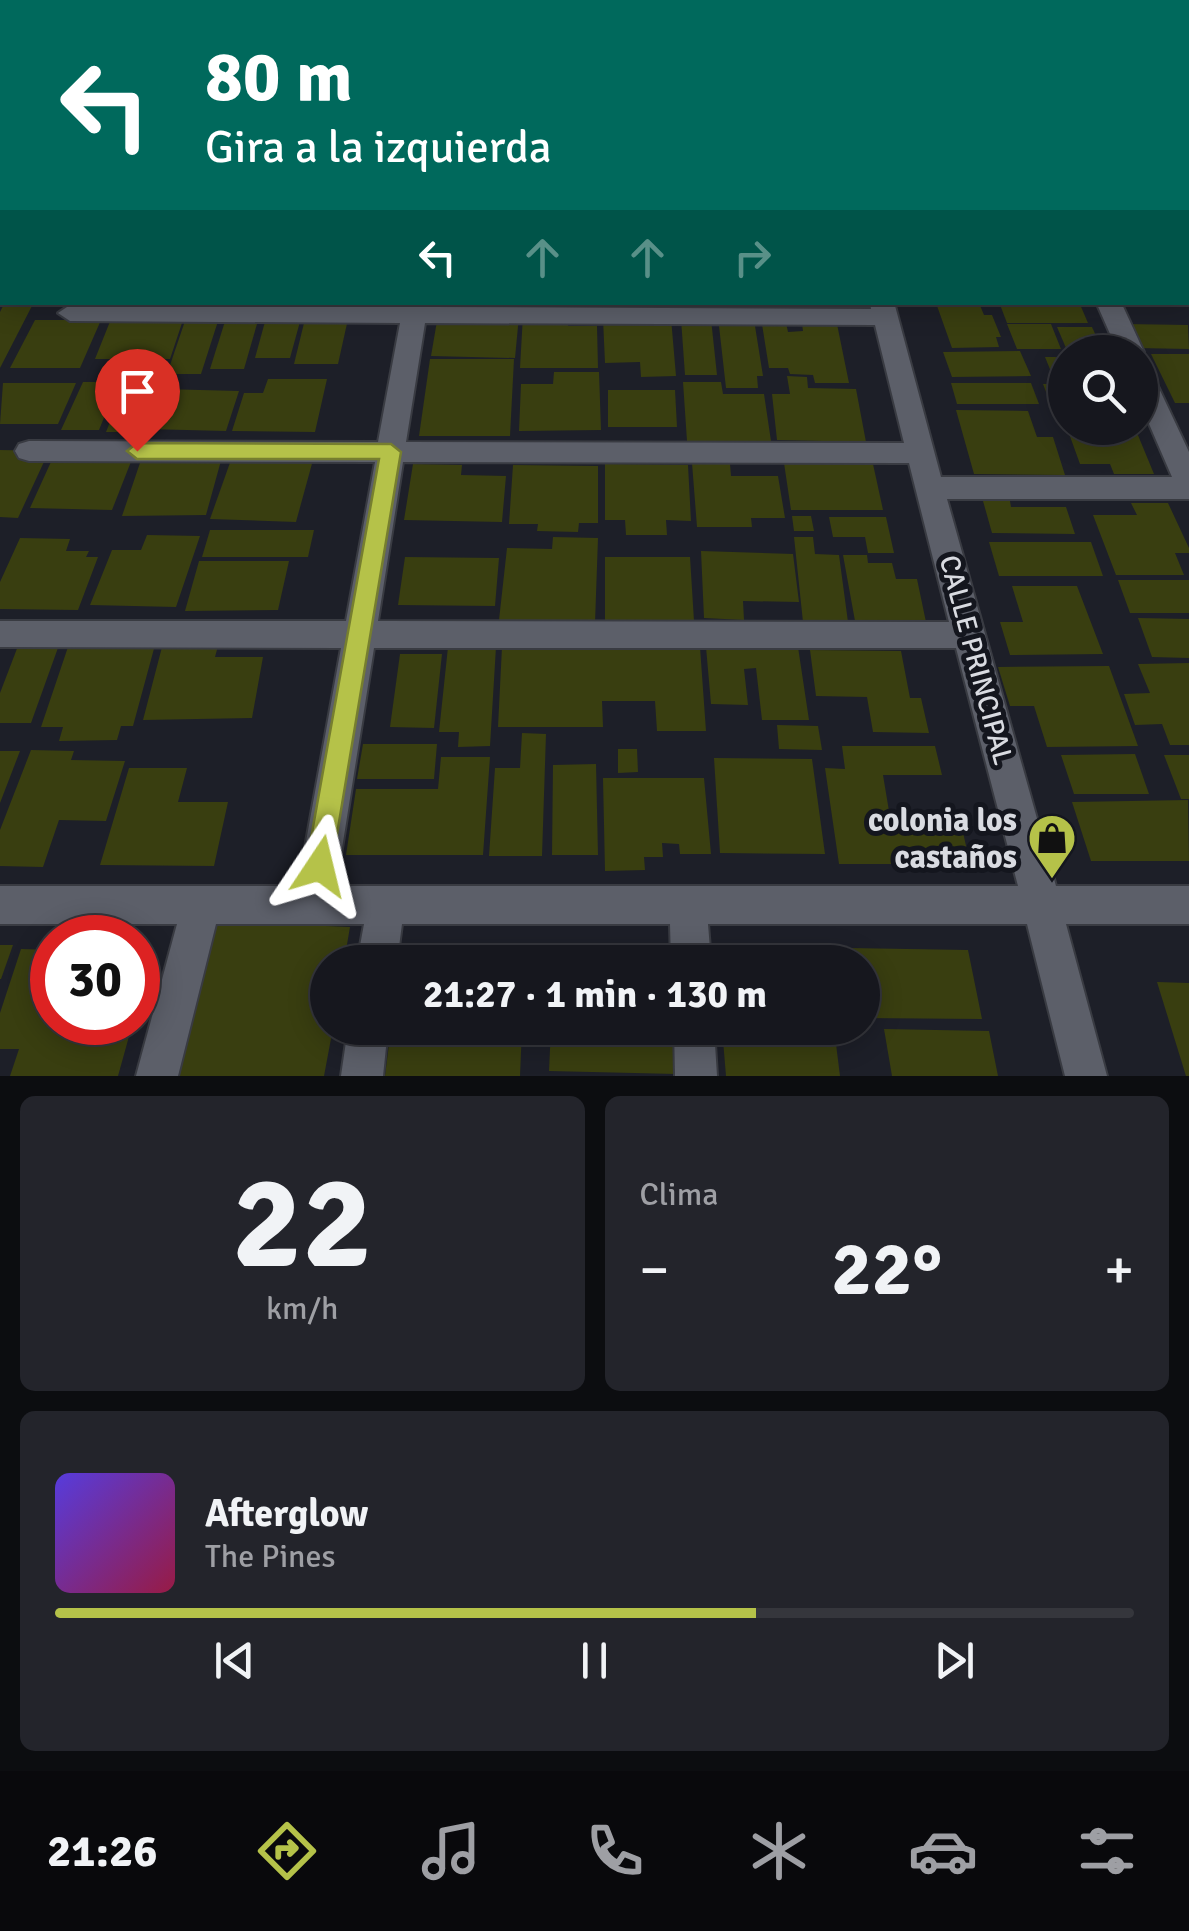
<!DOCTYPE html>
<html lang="es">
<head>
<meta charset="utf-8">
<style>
	body { margin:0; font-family:Signika,sans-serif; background:#23242b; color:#f1f3f6; height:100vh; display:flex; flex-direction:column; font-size:38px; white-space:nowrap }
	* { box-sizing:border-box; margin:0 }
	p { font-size:32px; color:#9e9fa4 }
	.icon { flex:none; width:55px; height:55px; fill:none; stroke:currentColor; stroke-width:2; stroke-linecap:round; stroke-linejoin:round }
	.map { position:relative; height:1076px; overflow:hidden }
	.side { display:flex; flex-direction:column; gap:20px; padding:20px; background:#0c0d10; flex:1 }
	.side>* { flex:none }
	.top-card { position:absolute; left:0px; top:0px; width:1190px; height:305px; box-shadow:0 5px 25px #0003,0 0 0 2px #35363c; background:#00695c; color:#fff; overflow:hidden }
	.buttons { position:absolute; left:1048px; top:335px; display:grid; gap:20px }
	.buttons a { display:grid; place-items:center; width:110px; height:110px; border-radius:50%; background:#16171e; box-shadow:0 5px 25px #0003,0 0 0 2px #35363c; font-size:50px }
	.speed { position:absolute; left:30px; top:915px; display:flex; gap:20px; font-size:50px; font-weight:700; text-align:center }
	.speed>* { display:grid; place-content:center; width:130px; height:130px; border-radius:50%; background:#16171e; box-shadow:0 5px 25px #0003,0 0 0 2px #35363c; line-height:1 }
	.speed .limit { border:15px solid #d22; background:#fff; color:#111 }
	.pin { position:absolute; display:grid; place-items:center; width:85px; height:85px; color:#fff; margin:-102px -42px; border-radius:50% 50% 50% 0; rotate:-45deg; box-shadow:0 0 10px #0007 }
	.pin .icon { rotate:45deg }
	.me { position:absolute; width:110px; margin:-55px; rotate:10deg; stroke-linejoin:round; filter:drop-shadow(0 0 8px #0008) }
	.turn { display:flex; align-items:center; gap:35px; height:210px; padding:0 40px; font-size:45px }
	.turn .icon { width:130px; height:130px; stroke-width:2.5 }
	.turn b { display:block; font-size:70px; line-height:85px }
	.lanes { display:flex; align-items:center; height:95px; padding:0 40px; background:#0003; justify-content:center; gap:50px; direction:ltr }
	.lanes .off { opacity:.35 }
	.big { font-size:75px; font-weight:700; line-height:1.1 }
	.side .tile { flex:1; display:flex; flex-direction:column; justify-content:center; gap:15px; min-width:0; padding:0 35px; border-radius:15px; background:#23242b }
	.side .dial { align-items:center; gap:0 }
	.dial b { font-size:130px; line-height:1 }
	.song { display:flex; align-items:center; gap:30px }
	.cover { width:120px; height:120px; border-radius:15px; background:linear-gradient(135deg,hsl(250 70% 55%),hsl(340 70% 35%)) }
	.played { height:10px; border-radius:5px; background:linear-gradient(90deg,#b5c249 65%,#35363c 65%) }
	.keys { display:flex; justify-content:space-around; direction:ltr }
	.heat { display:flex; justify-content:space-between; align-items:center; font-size:55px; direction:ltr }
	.side .tiles { flex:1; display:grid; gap:20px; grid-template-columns:1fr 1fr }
	.tile:last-child { grid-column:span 2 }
	.trip { position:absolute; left:310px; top:945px; width:570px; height:100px; border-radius:50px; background:#16171e; box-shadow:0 5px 25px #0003,0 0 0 2px #35363c; font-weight:700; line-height:100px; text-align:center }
	.tabs { display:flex; height:160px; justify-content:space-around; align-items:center; background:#09090c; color:#9e9fa4 }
	.tabs .icon { width:70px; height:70px }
	.tabs .selected { color:#b5c249 }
	.tabs b { font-size:45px; color:#f1f3f6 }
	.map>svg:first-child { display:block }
</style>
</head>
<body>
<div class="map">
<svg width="1189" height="1076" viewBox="0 0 1189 1076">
	<rect width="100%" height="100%" fill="#1d1f28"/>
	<path fill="#323b61" d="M366,0H779V2H373Z"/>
	<g fill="#393e10">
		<path d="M5,302H34L0,368V312Z"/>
		<path d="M999,302H1079L1088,323H1007Z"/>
		<path d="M936,303H979L984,315H992L1001,337H996L999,347L952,348Z"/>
		<path d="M113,314L182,323L170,359H95Z"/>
		<path d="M438,315L519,316L515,358L431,356Z"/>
		<path d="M523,315H567L568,326H597L598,368H520Z"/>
		<path d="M259,317L244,369H210L226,318Z"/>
		<path d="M186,318H219L201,374H167Z"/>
		<path d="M266,318H301L290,358H255Z"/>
		<path d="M671,318L676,376L641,377L640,362L605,363L603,319Z"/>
		<path d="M761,318H785L788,332L803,331L802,324H837L849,383H815L813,375L790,374L788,368H769Z"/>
		<path d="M305,319H348L338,364H294Z"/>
		<path d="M681,319H711L717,375H685Z"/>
		<path d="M35,320H101L80,368H10Z"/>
		<path d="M1007,324H1051L1061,349H1017Z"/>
		<path d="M1125,324L1188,325L1189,349L1136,348Z"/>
		<path d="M719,326H755L763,376H757L758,388H726Z"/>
		<path d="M1057,327H1092L1101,347L1066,348Z"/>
		<path d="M1020,351L1031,376L952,377L943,352Z"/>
		<path d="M1151,354H1189V403H1175Z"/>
		<path d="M1045,357H1065V405H1051L1043,384H1056Z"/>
		<path d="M430,359H514L510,436H419Z"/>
		<path d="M133,364H163L137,432H106Z"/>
		<path d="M103,366H125L99,430H61L83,382H96Z"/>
		<path d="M554,372H599L601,430L519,431L521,384H553Z"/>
		<path d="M787,376L807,377L808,388L856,389L866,442L777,440L772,394H790Z"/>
		<path d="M268,379H327L315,432L232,431L244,393H263Z"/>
		<path d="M683,382H721L723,394H764L771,441H687Z"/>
		<path d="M3,383H76L58,424H0Z"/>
		<path d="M951,383H1031L1039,404H957Z"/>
		<path d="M162,389L239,391L226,431L146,429Z"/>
		<path d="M608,390H675L677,427H608Z"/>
		<path d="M956,410L1028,411L1037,437H1053L1065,475L974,474Z"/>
		<path d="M1067,428H1135L1154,474H1114L1110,464H1080Z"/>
		<path d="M0,450L49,451L18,518L0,517Z"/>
		<path d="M55,453L134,454L112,510L30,508Z"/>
		<path d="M142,457H222L206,515L122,516Z"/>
		<path d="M232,457L313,460L296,522L210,519Z"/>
		<path d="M692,463L730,464L731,476H778L785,518H751L752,527H697Z"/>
		<path d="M784,463L873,464L883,510H791Z"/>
		<path d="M413,464L462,465L461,475L506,476L502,522L404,520Z"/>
		<path d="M605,464L688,465L691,521L666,520L667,535H626L625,520H605Z"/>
		<path d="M513,465L598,466V523H579L578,532L537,531L538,524H509Z"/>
		<path d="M983,501H1010L1011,507H1066L1075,534L992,533Z"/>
		<path d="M1131,503H1168L1189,548V553H1175L1184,575H1116L1093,515H1137Z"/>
		<path d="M792,516H811L814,531H794Z"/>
		<path d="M829,517H886L894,553H868L865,537H833Z"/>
		<path d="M210,530H314L308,557H202Z"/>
		<path d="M147,535L200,536L176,607L90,605L112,550H141Z"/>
		<path d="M553,537L598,538L595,623L499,620L507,548L552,549Z"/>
		<path d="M794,537H813L815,554L839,555L848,622H803Z"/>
		<path d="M20,538L70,539L66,551H89L86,557H98L78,610L0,609V582Z"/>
		<path d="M989,542H1091L1103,576H999Z"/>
		<path d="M701,551L793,554L799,602L743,601L744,620L704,618Z"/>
		<path d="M843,555H867L868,563H892L896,579H917L926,622L855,621Z"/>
		<path d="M405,557L499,558L495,606L398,605Z"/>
		<path d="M605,557H690L694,621L605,620Z"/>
		<path d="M199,561H289L278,610L185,611Z"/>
		<path d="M1118,580H1189V613H1130Z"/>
		<path d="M1012,586H1077L1103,654L1010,655L1000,622H1023Z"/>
		<path d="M1138,618L1189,619V658L1152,657Z"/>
		<path d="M59,645L31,723H0V693L18,646Z"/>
		<path d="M155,645L133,726H121L117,740L59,741L63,727H41L68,647Z"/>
		<path d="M218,646L215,657H263L252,718L143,720L162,647Z"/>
		<path d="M448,647H496L490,746L458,747L459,732H439Z"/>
		<path d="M502,647H700L706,731H657L655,701H602L603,727H498Z"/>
		<path d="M706,647H798L809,720H762L756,668L744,669L748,705L711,704Z"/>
		<path d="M810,650L901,651L910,698H921L929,733L873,732L867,697L816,696Z"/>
		<path d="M400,654H442L434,728L390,727Z"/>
		<path d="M1189,663V745H1170L1162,724L1135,725L1124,694L1150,693L1138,664Z"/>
		<path d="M1109,666L1138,746L1047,747L1034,706H1010L998,667Z"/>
		<path d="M777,725L818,726L822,750L779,749Z"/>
		<path d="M522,733L546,734L542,856H489L495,768H520Z"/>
		<path d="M363,744H437L434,779H357Z"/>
		<path d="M842,746H935L942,775H883L891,823H961L970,864H839L825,768L845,769Z"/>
		<path d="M618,749H637L638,772L618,773Z"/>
		<path d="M31,750L74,751L71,760L125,761L106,821L59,820L43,867L0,866V830Z"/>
		<path d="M0,751H20L0,803Z"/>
		<path d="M1135,754L1149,794H1074L1061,755Z"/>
		<path d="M1164,755H1189V799H1181Z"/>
		<path d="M441,757H490L483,855H346L356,789H438Z"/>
		<path d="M714,758L812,759L825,854L720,853Z"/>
		<path d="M596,764L598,855H552L553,765Z"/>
		<path d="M129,768H187L178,802H228L214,866L100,865Z"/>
		<path d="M603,778H704L711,854H680L679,844L662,843L663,857H644L645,870L605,871Z"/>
		<path d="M1188,800L1189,861H1091L1072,802Z"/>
		<path d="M208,921L350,927L344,962H328V1028H333L324,1076H167Z"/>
		<path d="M715,944L839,946L842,962H716Z"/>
		<path d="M0,945H13L1,979H0Z"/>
		<path d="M401,945L527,947L526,962H399Z"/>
		<path d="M848,948L968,950L982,1019L862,1018V962H850Z"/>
		<path d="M21,949L52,950V1022H133L118,1076H10L19,1049H0V1013Z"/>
		<path d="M138,951H151L139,999H138Z"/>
		<path d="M1157,982L1189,983V1076H1186Z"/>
		<path d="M391,1028H522L520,1076H385Z"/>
		<path d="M551,1028H675L676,1074L549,1071Z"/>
		<path d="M722,1028H834L840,1076H726Z"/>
		<path d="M884,1029L989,1031L998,1076H892Z"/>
	</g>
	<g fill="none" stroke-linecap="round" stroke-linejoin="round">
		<g stroke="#393b42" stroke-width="4">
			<g id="minor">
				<path d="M320,0H344L345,2H322Z"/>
				<path d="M793,0H811L812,2H794Z"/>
				<path d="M940,0H968L969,2H942Z"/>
				<path d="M2,14V26L0,27V15Z"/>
				<path d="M2,64V76L0,77V65Z"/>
				<rect x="1188" y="107" width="1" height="14"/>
				<path d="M2,186V201L0,202V187Z"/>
				<rect x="1188" y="231" width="1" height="14"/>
				<path d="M404,302H428V307L871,309L870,302H894L941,477H1172L1140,403V364L1149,367L1189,452V499H947L1056,886H1189V924H1066L1107,1076H1065L1027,924H708L711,962H671L670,924H402L397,962H357L364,924H216L178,1076H136L177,924H0V886H298L341,648L0,647V621H346L375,462L29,461L19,458L15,451L19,444L29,441L378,442L400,323L70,321L58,313L70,305L403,307ZM425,323L875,325L904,443L406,442ZM403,462L909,463L949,622L378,621ZM374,648H956L1018,886H336Z"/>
				<path d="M1096,302H1121L1144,352L1140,358V352H1118Z"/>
				<path d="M348,1028H388L383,1076H341Z"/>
				<path d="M674,1028H714L717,1076H675Z"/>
			</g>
		</g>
		<use href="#minor" fill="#5c5f69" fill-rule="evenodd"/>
	</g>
	<path fill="#b5c249" stroke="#767e2f" stroke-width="2.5" d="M137,443L391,444L401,452L330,876L320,880L310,876L306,866L379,459H137L127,451Z"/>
	<defs>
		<g id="shop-pin" transform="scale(2.5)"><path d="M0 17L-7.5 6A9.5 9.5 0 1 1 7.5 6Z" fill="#b5c249" stroke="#14161e"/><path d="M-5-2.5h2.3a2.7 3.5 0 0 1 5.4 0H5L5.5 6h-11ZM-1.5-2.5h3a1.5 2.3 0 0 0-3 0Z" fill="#111"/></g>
	</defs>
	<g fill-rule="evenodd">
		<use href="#shop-pin" x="1052" y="838"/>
	</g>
	<g text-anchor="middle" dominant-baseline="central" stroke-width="10" stroke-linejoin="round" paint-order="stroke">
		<g font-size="28" fill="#d9dbe1" stroke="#14161e">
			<text transform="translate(976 660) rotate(75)">CALLE PRINCIPAL</text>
		</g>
		<g font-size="32" font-weight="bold" fill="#d9dbe1" stroke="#14161e" text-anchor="end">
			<text x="1017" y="820">colonia los<tspan x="1017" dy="37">castaños</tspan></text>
		</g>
	</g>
</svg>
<div class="buttons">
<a><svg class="icon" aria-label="search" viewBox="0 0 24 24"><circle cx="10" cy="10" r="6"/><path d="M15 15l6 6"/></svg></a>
</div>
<div class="speed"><div class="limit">30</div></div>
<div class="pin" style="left:137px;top:451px;background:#d93025"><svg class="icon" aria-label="arrive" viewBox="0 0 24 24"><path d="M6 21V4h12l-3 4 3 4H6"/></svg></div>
<svg class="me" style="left:320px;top:866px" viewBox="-20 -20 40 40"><path d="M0-17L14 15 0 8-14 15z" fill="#b5c249" stroke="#fff" stroke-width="4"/></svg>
<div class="trip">21:27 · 1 min · 130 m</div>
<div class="top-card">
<div class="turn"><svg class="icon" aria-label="left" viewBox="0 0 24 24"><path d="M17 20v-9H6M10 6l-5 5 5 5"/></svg><div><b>80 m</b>Gira a la izquierda</div></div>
<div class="lanes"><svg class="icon" aria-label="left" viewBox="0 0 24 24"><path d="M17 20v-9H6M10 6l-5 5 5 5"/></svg><svg class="icon off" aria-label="ahead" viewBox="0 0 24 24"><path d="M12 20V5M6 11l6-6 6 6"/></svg><svg class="icon off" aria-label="ahead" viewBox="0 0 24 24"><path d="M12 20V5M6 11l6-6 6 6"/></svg><svg class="icon off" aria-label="right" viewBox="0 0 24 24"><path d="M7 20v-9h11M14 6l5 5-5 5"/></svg></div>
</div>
</div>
<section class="side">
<div class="tiles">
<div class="tile dial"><b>22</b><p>km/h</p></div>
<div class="tile"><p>Clima</p>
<div class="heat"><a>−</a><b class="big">22°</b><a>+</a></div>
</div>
<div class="tile">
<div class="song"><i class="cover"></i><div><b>Afterglow</b><p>The Pines</p></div></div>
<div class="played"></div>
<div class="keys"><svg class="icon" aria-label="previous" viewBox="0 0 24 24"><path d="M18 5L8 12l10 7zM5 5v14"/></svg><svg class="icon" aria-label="pause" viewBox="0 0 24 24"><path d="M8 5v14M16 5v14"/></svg><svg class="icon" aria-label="next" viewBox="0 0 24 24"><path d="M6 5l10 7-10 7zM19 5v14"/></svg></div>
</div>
</div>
</section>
<nav class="tabs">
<b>21:26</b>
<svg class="icon selected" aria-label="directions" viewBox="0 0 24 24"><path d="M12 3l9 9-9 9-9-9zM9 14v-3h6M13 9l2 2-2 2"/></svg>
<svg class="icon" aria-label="music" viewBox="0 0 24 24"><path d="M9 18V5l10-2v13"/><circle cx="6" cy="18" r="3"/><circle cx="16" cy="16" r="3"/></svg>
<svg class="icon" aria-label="phone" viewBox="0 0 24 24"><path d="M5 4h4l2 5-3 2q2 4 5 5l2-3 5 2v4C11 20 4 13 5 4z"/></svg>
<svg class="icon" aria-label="climate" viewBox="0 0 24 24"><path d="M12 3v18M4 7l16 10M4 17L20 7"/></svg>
<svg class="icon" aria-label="car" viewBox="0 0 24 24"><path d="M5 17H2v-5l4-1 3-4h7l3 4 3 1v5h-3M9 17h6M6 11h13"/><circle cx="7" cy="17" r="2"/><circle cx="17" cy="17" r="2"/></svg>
<svg class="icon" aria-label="filters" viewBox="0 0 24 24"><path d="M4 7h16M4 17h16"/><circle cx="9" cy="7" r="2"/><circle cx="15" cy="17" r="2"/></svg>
</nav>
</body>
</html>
